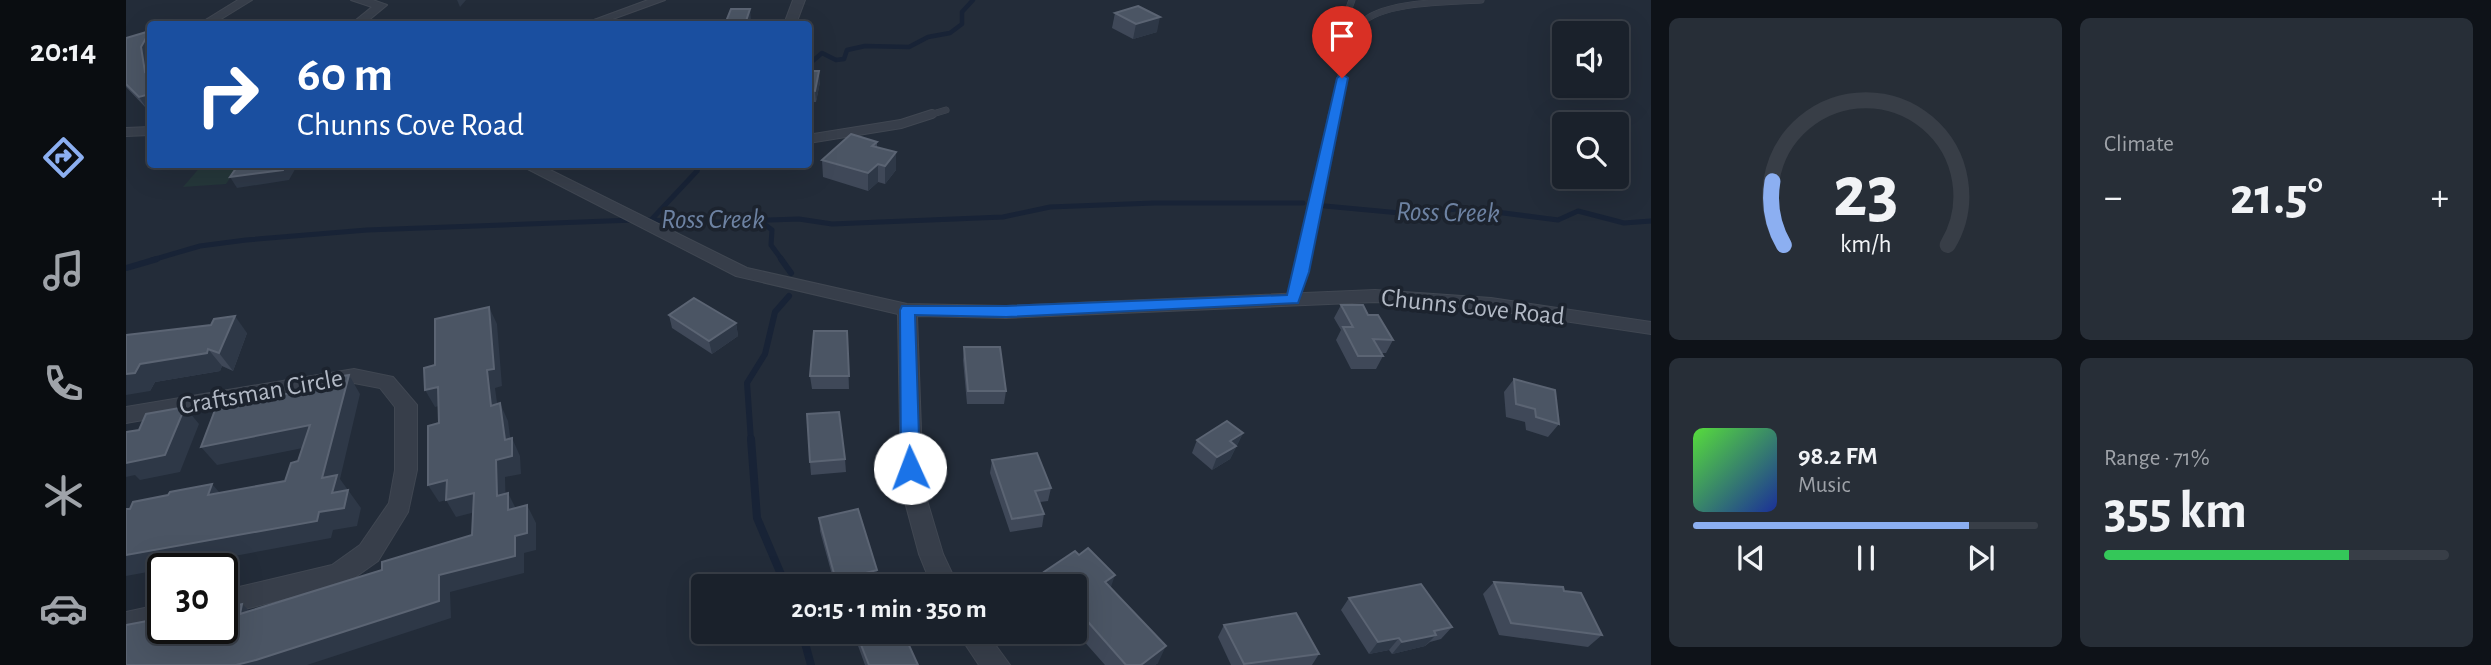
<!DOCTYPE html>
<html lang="en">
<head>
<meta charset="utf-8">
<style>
	body { margin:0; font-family:"Alegreya Sans",sans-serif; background:#272e37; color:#f1f3f6; height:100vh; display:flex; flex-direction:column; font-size:26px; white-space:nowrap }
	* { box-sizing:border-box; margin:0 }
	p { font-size:23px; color:#9fa3a9 }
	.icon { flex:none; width:38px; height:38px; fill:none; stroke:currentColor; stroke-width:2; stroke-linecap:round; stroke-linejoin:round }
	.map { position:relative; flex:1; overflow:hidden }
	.side { display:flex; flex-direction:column; gap:18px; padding:18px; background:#0e1218; width:840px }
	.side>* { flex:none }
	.hud { position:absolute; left:21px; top:21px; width:665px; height:147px; border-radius:7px; box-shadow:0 7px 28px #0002,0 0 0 2px #383e47; background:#1a4fa0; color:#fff; overflow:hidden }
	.fabs { position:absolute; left:1426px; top:21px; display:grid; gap:14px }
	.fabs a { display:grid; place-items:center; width:77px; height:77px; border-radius:7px; background:#1a212b; box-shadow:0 7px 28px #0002,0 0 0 2px #383e47; font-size:35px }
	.speed { position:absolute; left:21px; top:553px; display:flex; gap:14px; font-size:35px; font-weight:700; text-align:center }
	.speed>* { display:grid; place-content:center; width:91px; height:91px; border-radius:50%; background:#1a212b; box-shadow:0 7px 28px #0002,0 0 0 2px #383e47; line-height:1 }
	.speed .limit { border:4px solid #111; border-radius:10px; background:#fff; color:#111 }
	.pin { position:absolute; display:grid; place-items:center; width:60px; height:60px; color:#fff; margin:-72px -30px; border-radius:50% 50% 50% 0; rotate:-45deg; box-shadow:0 0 7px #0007 }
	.pin .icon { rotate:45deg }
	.me { position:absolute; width:77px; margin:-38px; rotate:358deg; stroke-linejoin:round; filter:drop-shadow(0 0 5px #0008) }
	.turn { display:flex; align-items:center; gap:24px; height:147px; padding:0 35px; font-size:32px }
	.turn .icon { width:91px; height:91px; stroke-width:2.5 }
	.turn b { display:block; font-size:49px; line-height:60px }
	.big { font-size:52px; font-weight:700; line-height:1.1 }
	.side .widget { flex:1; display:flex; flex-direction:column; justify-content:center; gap:10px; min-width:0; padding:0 24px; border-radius:10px; background:#272e37 }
	.side .dial { align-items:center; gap:0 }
	.dial svg { height:182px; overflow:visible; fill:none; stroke:#383e47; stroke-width:7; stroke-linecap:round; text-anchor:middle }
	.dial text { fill:#f1f3f6; stroke:none }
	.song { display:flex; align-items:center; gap:21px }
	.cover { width:84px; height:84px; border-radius:10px; background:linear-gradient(135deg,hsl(110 70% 55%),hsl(230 70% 35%)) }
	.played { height:7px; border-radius:4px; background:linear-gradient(90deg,#8caff1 80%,#383e47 80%) }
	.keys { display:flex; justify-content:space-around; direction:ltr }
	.heat { display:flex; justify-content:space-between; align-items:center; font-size:38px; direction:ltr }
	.charge { height:10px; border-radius:5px; background:linear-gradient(90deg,#34c759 71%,#383e47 0) }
	.side .tiles { flex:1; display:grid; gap:18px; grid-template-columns:repeat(2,1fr) }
	.trip { position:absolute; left:565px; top:574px; width:396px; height:70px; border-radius:7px; background:#1a212b; box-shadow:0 7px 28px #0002,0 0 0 2px #383e47; font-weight:700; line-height:70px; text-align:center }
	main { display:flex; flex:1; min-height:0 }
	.dock { display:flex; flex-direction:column; width:126px; justify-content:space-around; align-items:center; background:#0a0d11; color:#9fa3a9 }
	.dock .icon { width:49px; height:49px }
	.dock .current { color:#8caff1 }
	.dock b { font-size:32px; color:#f1f3f6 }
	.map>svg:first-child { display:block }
</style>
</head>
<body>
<main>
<nav class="dock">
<b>20:14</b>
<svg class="icon current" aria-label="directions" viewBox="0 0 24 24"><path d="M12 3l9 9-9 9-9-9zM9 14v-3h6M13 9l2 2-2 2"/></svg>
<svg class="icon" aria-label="music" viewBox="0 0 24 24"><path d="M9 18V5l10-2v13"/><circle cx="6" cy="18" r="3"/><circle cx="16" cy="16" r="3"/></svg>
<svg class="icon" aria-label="phone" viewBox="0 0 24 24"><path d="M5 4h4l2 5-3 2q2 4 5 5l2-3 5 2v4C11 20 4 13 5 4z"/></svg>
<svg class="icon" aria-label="climate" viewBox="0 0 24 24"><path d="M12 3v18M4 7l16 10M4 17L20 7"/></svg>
<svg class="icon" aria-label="car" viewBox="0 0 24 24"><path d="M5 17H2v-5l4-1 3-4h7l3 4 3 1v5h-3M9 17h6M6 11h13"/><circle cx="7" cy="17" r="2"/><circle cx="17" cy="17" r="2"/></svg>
</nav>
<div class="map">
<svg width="1525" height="665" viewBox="0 0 1525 665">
	<rect width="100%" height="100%" fill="#232c39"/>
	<path fill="#25373a" d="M76,165H93L90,170L111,168L100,184L57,187Z"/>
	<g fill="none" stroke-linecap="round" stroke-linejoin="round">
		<path stroke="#182336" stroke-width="4.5" d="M682,65L696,53L710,60L718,59L721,50L739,46L783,47L802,37L824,33L836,24V12L847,0"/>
		<g stroke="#182336" stroke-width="5">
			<path d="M1199,206L1285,214L1339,208L1432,220L1452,211L1498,223L1525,221"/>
			<path d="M519,220L592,222L673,219L706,224L877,217L924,207L1028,203H1177"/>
			<path d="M525,220L571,171L573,164"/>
			<path d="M633,220L646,230L645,245L656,260"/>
			<path d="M26,260L74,246L120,240L241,230L508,220"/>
		</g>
		<g stroke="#182336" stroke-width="6">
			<path d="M655,259L665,273"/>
			<path d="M0,268L31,259"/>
			<path d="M625,441L621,383L639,354L649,312L663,296"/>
		</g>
		<g stroke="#182336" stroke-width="8">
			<path d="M625,439L631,518L660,586"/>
			<path d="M676,632L685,665"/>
		</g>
		<g stroke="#404752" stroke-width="7">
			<g id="service-far2">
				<path d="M1226,0L1223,8L1229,20L1236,23"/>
				<path d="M800,116L820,110"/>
				<path d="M1207,116C1212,91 1219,43 1235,24C1255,1 1326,2 1355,0"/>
			</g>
		</g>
		<g stroke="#404752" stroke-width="10">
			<g id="service-far1">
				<path d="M682,139L775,124L806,114"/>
				<path d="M1177,260L1207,114"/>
			</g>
		</g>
		<g stroke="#404752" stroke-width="11">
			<path id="service" d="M1167,299L1178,259"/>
		</g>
		<g stroke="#404752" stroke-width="2">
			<g id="minor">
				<path d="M112,0H126L87,24H73Z"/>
				<path d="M225,0H247L261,5L238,24H225L246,7Z"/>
				<path d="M522,0H539L473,24H457Z"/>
				<path d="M667,0H679L670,24H658Z"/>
				<path d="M24,127V135L0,136V128Z"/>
				<path d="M392,164H412L621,268L781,304L880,306L1249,290L1365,298L1525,322V334L1365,310L1249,302L880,318L791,316L797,487L817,554L832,586H806L793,554L775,487L772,314L610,276Z"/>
				<path d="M228,369L267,377L291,405V470L282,512L252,561L221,583L96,615V591L206,565L234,545L263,503L269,470V407L254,388L228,383L0,423V407Z"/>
				<path d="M37,604V628L0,636V612Z"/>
				<path d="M831,632H860L884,665H853Z"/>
			</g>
		</g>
		<use href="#service-far2" stroke="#373e4a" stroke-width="6"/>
		<use href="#service-far1" stroke="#373e4a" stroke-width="8"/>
		<use href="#service" stroke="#373e4a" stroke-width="10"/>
		<use href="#minor" fill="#373e4a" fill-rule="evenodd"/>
	</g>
	<g fill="#3f4858">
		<path d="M989,13L1031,32L1007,39L986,28Z"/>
		<path d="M24,31V53L21,58L24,72V108L21,109L0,87V38Z"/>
		<path d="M682,71L694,82L690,102H682Z"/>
		<path d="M751,142V147L770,170L759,184L752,182L742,191L697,177L696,160Z"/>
		<path d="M1215,305L1267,340L1260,353H1255L1257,356L1250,369H1225L1210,340L1215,330L1208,318Z"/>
		<path d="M543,315L610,323L612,336L586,354L546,328Z"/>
		<path d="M721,331L723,389H686L684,376Z"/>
		<path d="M121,333L107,371L96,366L94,371L29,382L24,391L0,335Z"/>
		<path d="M838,347L880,391L878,404H841L837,360Z"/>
		<path d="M1388,379L1433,424L1422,437L1400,430L1399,422L1380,417L1378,392Z"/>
		<path d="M1117,433L1104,459L1086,470L1066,453L1071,440Z"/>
		<path d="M719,459L720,472L685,475L684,462Z"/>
		<path d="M866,460L925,488L922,501L914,502L918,514L916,527L884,532L864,473Z"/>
		<path d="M693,518L751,582L737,586H709L694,531Z"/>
		<path d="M953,555L984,588L1032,663L1029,665H979L948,630V586H915L918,572Z"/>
		<path d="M1368,582L1476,635L1462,647L1373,635L1357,594Z"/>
		<path d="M1223,598L1326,627L1315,639L1304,642L1299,646L1266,654L1263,650L1243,654L1215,610Z"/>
		<path d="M1098,625L1193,654L1186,665H1105L1092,637Z"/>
		<path d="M727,632H777L792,665H739Z"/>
	</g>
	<g fill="#2e3847">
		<path d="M331,0H340L334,7Z"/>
		<path d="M624,9L625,19L624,24H619Z"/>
		<path d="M1034,17L1031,32L1007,39L1010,24Z"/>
		<path d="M24,33V53L21,58L24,74L19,72L15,47Z"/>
		<path d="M693,71L694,82L690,102L689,91Z"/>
		<path d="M24,94V108L21,109L13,97Z"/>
		<path d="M770,152V170L759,184V166Z"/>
		<path d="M160,164H172L163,180L111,188L104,177Z"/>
		<path d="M752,164V182L742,191V173Z"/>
		<path d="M363,307L371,324L376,386L369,388L374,424L365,406L361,370Z"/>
		<path d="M109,316L121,333L107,371L93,353Z"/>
		<path d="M610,323L612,336L586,354L583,341Z"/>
		<path d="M82,349L96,366L94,371L29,382L24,391L0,395V374L14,364Z"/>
		<path d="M223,375L234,394L214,479L235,508L231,526L207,530L205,538L0,576V555L196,478Z"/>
		<path d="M312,387L321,404L309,407L299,390Z"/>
		<path d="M146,390L159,408L144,397Z"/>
		<path d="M374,403L382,421L386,451V438L394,456L395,474L379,477L380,513L371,496L370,460L379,440Z"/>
		<path d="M59,407L73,424L54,472L14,480L9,475L0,477V457Z"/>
		<path d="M184,425L197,444L91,465L75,447Z"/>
		<path d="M1117,433L1104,459L1086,470L1091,457L1104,441Z"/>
		<path d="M321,480L348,493L357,510L330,517L320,500L313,502L302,485Z"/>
		<path d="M86,484L102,502L82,495Z"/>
		<path d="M382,493L391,511L382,510Z"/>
		<path d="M401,505L410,523V550L398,553V573L324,592L325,618L181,665H110L313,575L389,536Z"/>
		<path d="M751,570V582L737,586H710V581Z"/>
		<path d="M989,575L983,593L979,582Z"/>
		<path d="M116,604L133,620L114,614Z"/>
		<path d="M1310,635L1299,646L1266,654L1276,642Z"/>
		<path d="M1273,638L1263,650L1243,654L1252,642Z"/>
		<path d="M1040,646L1032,663L1029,665H1015Z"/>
	</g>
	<g fill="#4b5564" stroke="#5b6473" stroke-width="2">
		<path d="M1012,6L1034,17L1010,24L989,13Z"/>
		<path d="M605,9H624L619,24H599Z"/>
		<path d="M24,31L15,47L19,72L24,71V94L13,97L0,84V38Z"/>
		<path d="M682,71H693L689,91L682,90Z"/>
		<path d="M725,134L751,142L746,146L770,152L759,166L752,164L742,173L696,160Z"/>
		<path d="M113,164H160L157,170L104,177Z"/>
		<path d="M568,298L610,323L583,341L543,315Z"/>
		<path d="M1215,305H1237L1242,315H1252L1267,340L1247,339L1257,356H1232L1217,327H1227Z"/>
		<path d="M363,307L368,369L361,370L365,406L374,403L379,440L386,438V456L370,460L371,496L382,493V510L401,505V533L389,536V556L313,575V601L130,660L110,665H0V625L37,618V628H96V609L116,604L114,614L256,570V562L346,535L348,493L320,500L321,480L302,485V426L313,423L312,387L299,390L298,368L309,365V319Z"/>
		<path d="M109,316L93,353L82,349L81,353L14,364L9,373L0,374V335L85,325L88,319Z"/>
		<path d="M688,331H721L723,376H684Z"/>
		<path d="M838,347H874L880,391H842Z"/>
		<path d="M223,375L196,478L211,475L206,493L222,490L218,508L193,512L191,521L0,555V509H4L7,502L42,495L44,492L86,484L82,495L159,481L165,463L172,461L184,425L75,447L89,410L104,407L108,397L146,390L144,397L203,386L205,378Z"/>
		<path d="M1388,379L1429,390L1433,424L1410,417L1409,409L1390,404Z"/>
		<path d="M59,407L39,455L0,463V432L13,430L20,414Z"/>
		<path d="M713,412L719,459L684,462L681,414Z"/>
		<path d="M1101,421L1117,433L1104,441L1110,446L1091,457L1071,440Z"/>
		<path d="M911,453L925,488L909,491L918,514L886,519L866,460Z"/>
		<path d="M732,509L751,570L710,581L693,518Z"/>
		<path d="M962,548L989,575L979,582L1040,646L1015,665H1000L948,606V586H931L918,572L949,551L953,555Z"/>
		<path d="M1368,582L1437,587L1438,591L1455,593L1476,635L1385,623Z"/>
		<path d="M1295,584L1326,627L1308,631L1310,635L1276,642L1273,638L1252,642L1223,598Z"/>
		<path d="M1170,613L1193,654L1118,664L1098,625Z"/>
		<path d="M730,632H777L792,665H743Z"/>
	</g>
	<path fill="#1a73e8" stroke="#114b97" stroke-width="2" d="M1216,74L1222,78L1183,272L1172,303L880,317L789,315L794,468L791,473L784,476L778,473L775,468L774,310L776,306H880L1161,295L1211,78Z"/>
	<g text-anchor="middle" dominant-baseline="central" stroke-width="7" stroke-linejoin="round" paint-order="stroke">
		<g font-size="26" fill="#b2b9c5" stroke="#1c232e">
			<text transform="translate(1347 307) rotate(6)">Chunns Cove Road</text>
			<text transform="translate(135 392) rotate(-10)">Craftsman Circle</text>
		</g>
		<g font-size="28" font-style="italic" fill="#6d82a2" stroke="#1c232e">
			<text transform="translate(1322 213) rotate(1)">Ross Creek</text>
			<text x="587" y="220">Ross Creek</text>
		</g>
	</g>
</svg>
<div class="fabs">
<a><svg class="icon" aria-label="sound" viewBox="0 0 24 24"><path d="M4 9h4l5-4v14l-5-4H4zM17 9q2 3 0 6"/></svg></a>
<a><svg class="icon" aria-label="search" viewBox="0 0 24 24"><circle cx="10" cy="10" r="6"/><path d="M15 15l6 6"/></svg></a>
</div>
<div class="speed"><div class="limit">30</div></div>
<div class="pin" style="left:1216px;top:78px;background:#d93025"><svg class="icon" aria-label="arrive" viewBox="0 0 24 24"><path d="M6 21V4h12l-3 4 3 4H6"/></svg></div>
<svg class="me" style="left:784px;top:468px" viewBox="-20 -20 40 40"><circle r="19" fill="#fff"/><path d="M0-13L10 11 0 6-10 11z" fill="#1a73e8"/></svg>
<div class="trip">20:15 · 1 min · 350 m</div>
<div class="hud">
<div class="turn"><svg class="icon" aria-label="right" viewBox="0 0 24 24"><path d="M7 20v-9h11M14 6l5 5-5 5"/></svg><div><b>60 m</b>Chunns Cove Road</div></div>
</div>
</div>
<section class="side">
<div class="tiles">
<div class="widget dial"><svg viewBox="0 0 100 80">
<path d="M14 69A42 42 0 1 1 86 69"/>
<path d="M14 69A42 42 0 0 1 9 41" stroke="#8caff1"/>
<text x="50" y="56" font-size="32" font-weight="700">23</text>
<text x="50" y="72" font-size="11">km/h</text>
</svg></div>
<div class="widget"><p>Climate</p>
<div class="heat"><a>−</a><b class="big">21.5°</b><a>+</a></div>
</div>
<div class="widget">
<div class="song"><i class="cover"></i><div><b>98.2 FM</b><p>Music</p></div></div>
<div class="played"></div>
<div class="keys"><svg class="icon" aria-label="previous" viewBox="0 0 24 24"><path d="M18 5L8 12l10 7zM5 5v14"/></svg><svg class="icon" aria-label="pause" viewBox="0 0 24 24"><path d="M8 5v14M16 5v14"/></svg><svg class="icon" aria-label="next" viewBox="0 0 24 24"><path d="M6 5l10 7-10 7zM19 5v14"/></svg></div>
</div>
<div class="widget"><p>Range · 71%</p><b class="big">355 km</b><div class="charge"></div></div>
</div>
</section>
</main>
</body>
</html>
